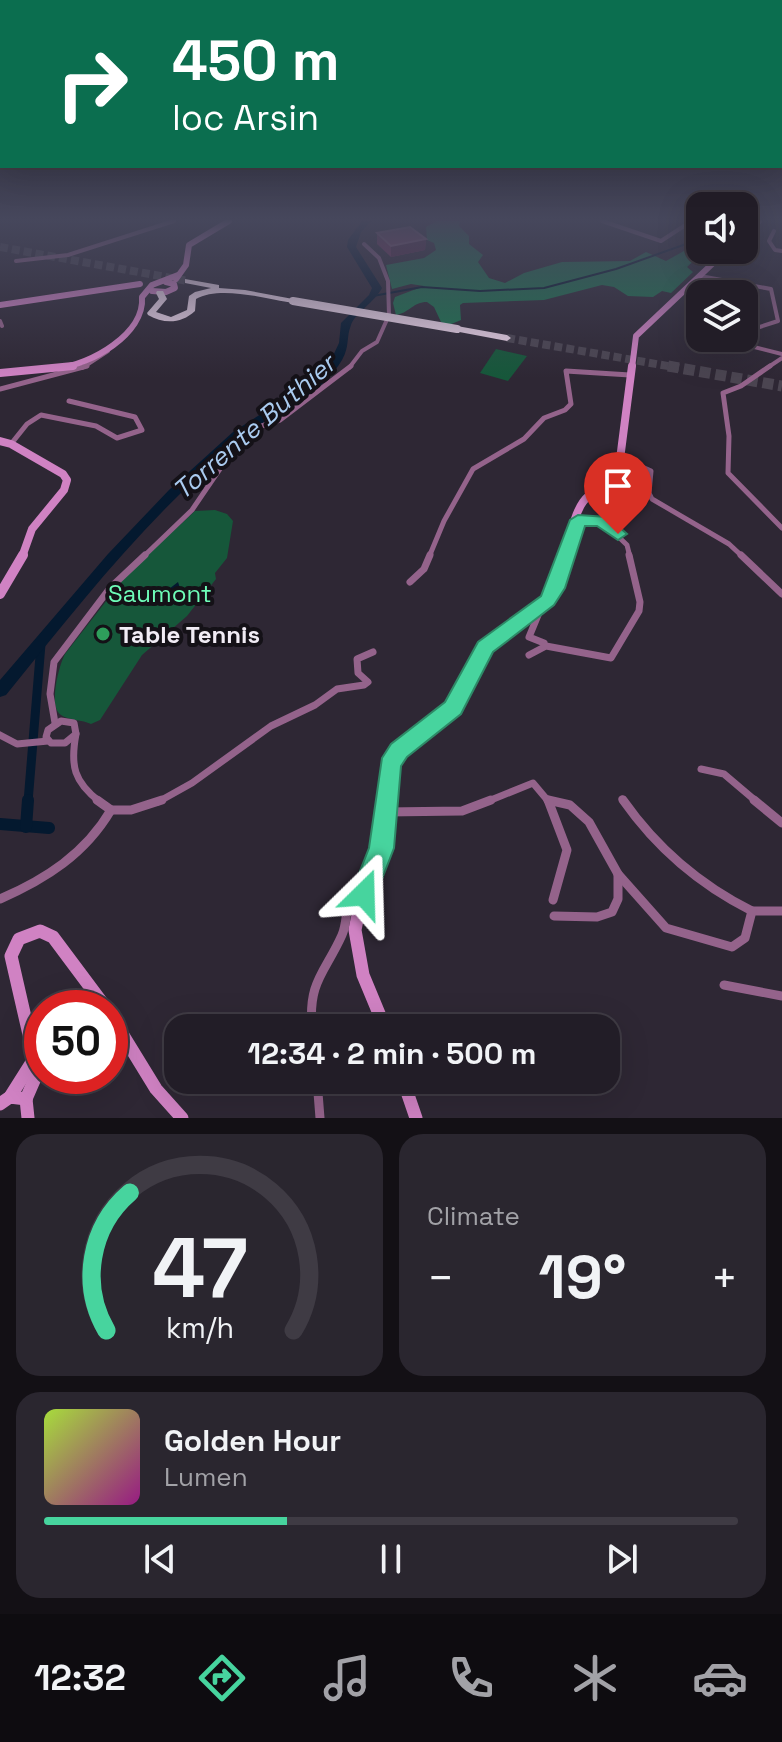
<!DOCTYPE html>
<html lang="en">
<head>
<meta charset="utf-8">
<style>
	body { margin:0; font-family:"Space Grotesk",sans-serif; background:#2a262f; color:#f1f3f6; height:100vh; display:flex; flex-direction:column; font-size:30px; white-space:nowrap }
	* { box-sizing:border-box; margin:0 }
	p { font-size:26px; color:#a2a2a7 }
	.icon { flex:none; width:44px; height:44px; fill:none; stroke:currentColor; stroke-width:2; stroke-linecap:round; stroke-linejoin:round }
	.map { position:relative; height:1118px; overflow:hidden }
	.details { display:flex; flex-direction:column; gap:16px; padding:16px; background:#131015; flex:1 }
	.details>* { flex:none }
	.guide { position:absolute; left:0px; top:0px; width:782px; height:168px; box-shadow:0 8px 32px #0002,0 0 0 2px #3f3b44; background:#0b6e4f; color:#fff; overflow:hidden }
	.buttons { position:absolute; left:686px; top:192px; display:grid; gap:16px }
	.buttons a { display:grid; place-items:center; width:72px; height:72px; border-radius:16px; background:#221d27; box-shadow:0 8px 32px #0002,0 0 0 2px #3f3b44; font-size:40px }
	.speed { position:absolute; left:24px; top:990px; display:flex; gap:16px; font-size:40px; font-weight:700; text-align:center }
	.speed>* { display:grid; place-content:center; width:104px; height:104px; border-radius:50%; background:#221d27; box-shadow:0 8px 32px #0002,0 0 0 2px #3f3b44; line-height:1 }
	.speed .limit { border:12px solid #d22; background:#fff; color:#111 }
	.pin { position:absolute; display:grid; place-items:center; width:68px; height:68px; color:#fff; margin:-82px -34px; border-radius:50% 50% 50% 0; rotate:-45deg; box-shadow:0 0 8px #0007 }
	.pin .icon { rotate:45deg }
	.me { position:absolute; width:88px; margin:-44px; rotate:22deg; stroke-linejoin:round; filter:drop-shadow(0 0 6px #0008) }
	.turn { display:flex; align-items:center; gap:28px; height:168px; padding:0 40px; font-size:36px }
	.turn .icon { width:104px; height:104px; stroke-width:2.5 }
	.turn b { display:block; font-size:56px; line-height:68px }
	.big { font-size:60px; font-weight:600; line-height:1.1 }
	.details .tile { flex:1; display:flex; flex-direction:column; justify-content:center; gap:12px; min-width:0; padding:0 28px; border-radius:24px; background:#2a262f }
	.details .dial { align-items:center; gap:0 }
	.dial svg { height:208px; overflow:visible; fill:none; stroke:#3f3b44; stroke-width:7; stroke-linecap:round; text-anchor:middle }
	.dial text { fill:#f1f3f6; stroke:none }
	.song { display:flex; align-items:center; gap:24px }
	.cover { width:96px; height:96px; border-radius:12px; background:linear-gradient(135deg,hsl(80 70% 55%),hsl(310 70% 35%)) }
	.played { height:8px; border-radius:4px; background:linear-gradient(90deg,#47d49e 35%,#3f3b44 35%) }
	.keys { display:flex; justify-content:space-around; direction:ltr }
	.heat { display:flex; justify-content:space-between; align-items:center; font-size:44px; direction:ltr }
	.details .tiles { flex:1; display:grid; gap:16px; grid-template-columns:1fr 1fr }
	.tile:last-child { grid-column:span 2 }
	.trip { position:absolute; left:164px; top:1014px; width:456px; height:80px; border-radius:24px; background:#221d27; box-shadow:0 8px 32px #0002,0 0 0 2px #3f3b44; font-weight:600; line-height:80px; text-align:center }
	.tab-bar { display:flex; height:128px; justify-content:space-around; align-items:center; background:#0e0c10; color:#a2a2a7 }
	.tab-bar .icon { width:56px; height:56px }
	.tab-bar .selected { color:#47d49e }
	.tab-bar b { font-size:36px; color:#f1f3f6 }
	.map>svg:first-child { display:block }
</style>
</head>
<body>
<div class="map">
<svg width="782" height="1118" viewBox="0 0 782 1118">
	<rect width="100%" height="100%" fill="#2e2734"/>
	<g fill="#16573a">
		<path d="M496,349L527,356L508,381L480,373Z"/>
		<path d="M215,510L227,514L233,521L227,558L215,573L216,579L187,616L142,655L100,720L91,724C83,720 68,720 61,715C48,707 59,665 65,654L128,573L195,511Z"/>
	</g>
	<path fill="#1b734d" d="M437,221H460L459,226L469,236V244L483,255L478,262L489,278L505,283L524,273L562,262L630,261L646,252L666,261L700,242V250H705L687,267L693,272L671,293L662,291L653,297L628,296L614,287L602,285L544,300L463,303L460,305L461,320L449,325L441,322L434,307L427,302C413,302 409,313 396,315L393,303L395,297L424,286L411,284L392,289L386,265L424,258L436,250L434,243L427,240L426,227Z"/>
	<path fill="#04192f" d="M178,582L180,588L173,603H156L154,600L134,603L123,599L144,587L156,599Z"/>
	<g fill="none" stroke-linecap="round" stroke-linejoin="round">
		<path stroke="#04192f" stroke-width="2" d="M373,296L422,287L480,291L544,288L616,269L700,239"/>
		<path stroke="#04192f" stroke-width="9" d="M28,802L41,644"/>
		<g stroke="#04192f" stroke-width="12">
			<path d="M0,824L49,828"/>
			<path d="M26,827L28,800"/>
		</g>
		<path fill="#04192f" fill-rule="evenodd" d="M362,221H371L361,232L356,247L382,288C375,302 355,313 351,325C346,337 350,346 342,360C322,395 277,412 246,434C223,451 202,472 182,492C118,554 62,626 6,695L0,697V680L108,554L169,490L233,432L303,387L319,374L331,360L339,343L341,323L369,295L372,288L347,247L348,240Z"/>
		<g stroke="#4b4551" stroke-width="8" stroke-dasharray="8 4" stroke-linecap="butt">
			<path d="M0,247L188,281"/>
			<path d="M507,338L679,368"/>
		</g>
		<path stroke="#4b4551" stroke-width="11" stroke-dasharray="11 5" stroke-linecap="butt" d="M668,366L782,386"/>
		<g stroke="#94638b" stroke-width="4">
			<path d="M602,221L661,241L687,224"/>
			<path d="M686,221L700,226"/>
			<path d="M774,231L769,241L775,250L782,251"/>
			<path d="M718,250L714,255L719,257"/>
			<path d="M16,261L68,255L174,221"/>
			<path d="M700,276L771,289L778,321L744,332"/>
			<path d="M0,321L2,326"/>
			<path d="M687,331L700,333"/>
			<path d="M718,338L782,354"/>
			<path d="M82,368L108,351"/>
			<path d="M349,368L362,351L377,342L389,315L388,281L379,258L364,244"/>
			<path d="M767,368L782,358"/>
		</g>
		<g stroke="#94638b" stroke-width="5">
			<path d="M770,366L741,386L723,393L729,436L728,473L782,528"/>
			<path d="M0,389L87,366"/>
			<path d="M11,444L27,424L41,415L96,426L117,438L142,430L135,417L69,401"/>
			<path d="M578,520L603,519L600,500L626,482L640,466L651,471L649,493L652,499L729,544L743,557"/>
			<path d="M601,520L627,545L630,557"/>
			<path d="M143,557L192,510L241,438L252,429L280,420L351,366"/>
			<path d="M429,557L444,521L473,469L524,439L544,418L565,410L571,404L566,371L630,375"/>
		</g>
		<g stroke="#94638b" stroke-width="7">
			<path d="M741,555L782,594"/>
			<path d="M410,582L424,569L430,555"/>
			<path d="M541,608L529,637L544,643"/>
			<path d="M529,655L546,646L611,658L639,611L640,602L629,555"/>
			<path d="M61,721L74,723L76,734L65,743H51L46,737L48,730Z"/>
			<path d="M55,723L50,694L54,662L110,588L145,555"/>
			<path d="M76,734C70,766 74,782 100,802"/>
			<path d="M0,735L17,744L48,741"/>
			<path d="M701,769L724,774L757,802"/>
			<path d="M622,799L624,802"/>
			<path d="M548,800L556,802"/>
			<path d="M158,802L192,783L271,726L315,705L337,689L364,685L368,682L358,673L357,659L373,652"/>
			<path d="M486,802L533,783L549,802"/>
		</g>
		<g stroke="#94638b" stroke-width="9">
			<path d="M548,800L570,805L589,822L618,874L666,928L732,947L745,938L752,911H782"/>
			<path d="M548,800L567,850L553,900"/>
			<path d="M623,800C656,847 700,885 752,911"/>
			<path d="M754,800L782,823"/>
			<path d="M111,810H131L162,800"/>
			<path d="M386,812L462,811L491,800"/>
			<path d="M0,899C46,879 85,854 111,810L97,800"/>
			<path d="M554,916L597,917L612,912L618,899V874"/>
			<path d="M724,985L782,996"/>
			<path d="M312,1028C308,981 325,973 342,935C346,926 346,914 348,904L360,895"/>
			<path d="M317,1080L320,1118"/>
		</g>
		<g stroke="#d082c3" stroke-width="6">
			<path d="M744,235L759,221"/>
			<path d="M176,279L186,265L189,245L229,221"/>
			<path d="M152,291L166,292L175,288L174,284L166,282"/>
			<path d="M0,305L140,284"/>
			<path d="M58,368C90,365 145,334 142,297L152,285L178,275"/>
			<path d="M632,368L636,336L727,250"/>
		</g>
		<g stroke="#d082c3" stroke-width="8">
			<path d="M0,373L73,366"/>
			<path d="M0,441L11,444L63,474L67,480L64,490L32,529L22,557"/>
			<path d="M565,557C570,540 573,516 583,502C594,487 611,484 619,467L632,366"/>
		</g>
		<g stroke="#d082c3" stroke-width="10">
			<path d="M0,594L23,555"/>
			<path d="M386,802L390,764L406,743L443,719L453,708L485,648L548,601L565,555"/>
		</g>
		<g stroke="#d082c3" stroke-width="13">
			<path d="M110,1014L156,1089L182,1118"/>
			<path d="M385,1028L363,975L355,930L361,900L381,848L386,800"/>
			<path d="M403,1080L416,1118"/>
			<path d="M10,1097L34,1059"/>
			<path d="M26,1099L36,1076V1065L11,956L19,939L40,931L53,937L106,1008"/>
			<path d="M26,1099L28,1118"/>
			<path d="M0,1104L10,1097L26,1099"/>
		</g>
		<g fill="#f1d9ec" fill-rule="evenodd">
			<path d="M185,279L219,285V288L245,290L293,299L297,301L293,303C267,299 220,285 196,299L195,311C181,324 164,324 148,315L147,313L159,299L156,293L157,291H163L167,299L156,312L171,317L187,310L189,296L195,292L211,288L185,283Z"/>
			<path d="M457,326L507,335L511,338L507,341L454,331V327Z"/>
		</g>
		<path stroke="#f1d9ec" stroke-width="8" d="M293,301L457,329"/>
	</g>
	<path fill="#803360" d="M377,233L426,239L425,250L391,257L377,244Z"/>
	<path fill="#5a2648" d="M426,239L425,250L391,257V246Z"/>
	<path fill="#8d4770" stroke="#9c6185" stroke-width="2" d="M410,227L426,239L391,246L377,233Z"/>
	<linearGradient id="sky" x2="0" y2="1"><stop stop-color="#19151d"/><stop offset="0.58" stop-color="#46475c"/><stop offset="1" stop-color="#46475c" stop-opacity="0"/></linearGradient>
	<rect width="782" height="378" fill="url(#sky)"/>
	<path fill="#47d49e" stroke="#2e8a67" stroke-width="2" d="M578,515L608,517L627,534L618,540L597,526H585L565,588L554,605L493,652L461,714L407,757L401,766L394,848L373,902L364,906L355,902L351,894L369,848L382,758L391,744L445,702L478,642L541,596L570,520Z"/>
	<circle fill="#2e9e5b" stroke="#141117" stroke-width="3" cx="103" cy="634" r="8"/>
	<g text-anchor="middle" dominant-baseline="central" stroke-width="8" stroke-linejoin="round" paint-order="stroke">
		<g font-size="24" fill="#6efcb8" stroke="#141117">
			<text x="160" y="593">Saumont</text>
		</g>
		<g font-size="24" font-weight="bold" fill="#f1ecf5" stroke="#141117" text-anchor="start">
			<text x="119" y="634">Table Tennis</text>
		</g>
		<g font-size="26" font-style="italic" fill="#aacbef" stroke="#141117">
			<text transform="translate(254 427) rotate(-41)">Torrente Buthier</text>
		</g>
	</g>
</svg>
<div class="buttons">
<a><svg class="icon" aria-label="sound" viewBox="0 0 24 24"><path d="M4 9h4l5-4v14l-5-4H4zM17 9q2 3 0 6"/></svg></a>
<a><svg class="icon" aria-label="layers" viewBox="0 0 24 24"><path d="M12 4l9 5-9 5-9-5zM3 14l9 5 9-5"/></svg></a>
</div>
<div class="speed"><div class="limit">50</div></div>
<div class="pin" style="left:618px;top:534px;background:#d93025"><svg class="icon" aria-label="arrive" viewBox="0 0 24 24"><path d="M6 21V4h12l-3 4 3 4H6"/></svg></div>
<svg class="me" style="left:364px;top:894px" viewBox="-20 -20 40 40"><path d="M0-17L14 15 0 8-14 15z" fill="#47d49e" stroke="#fff" stroke-width="4"/></svg>
<div class="trip">12:34 · 2 min · 500 m</div>
<div class="guide">
<div class="turn"><svg class="icon" aria-label="right" viewBox="0 0 24 24"><path d="M7 20v-9h11M14 6l5 5-5 5"/></svg><div><b>450 m</b>loc Arsin</div></div>
</div>
</div>
<section class="details">
<div class="tiles">
<div class="tile dial"><svg viewBox="0 0 100 80">
<path d="M14 69A42 42 0 1 1 86 69"/>
<path d="M14 69A42 42 0 0 1 23 16" stroke="#47d49e"/>
<text x="50" y="56" font-size="32" font-weight="700">47</text>
<text x="50" y="72" font-size="11">km/h</text>
</svg></div>
<div class="tile"><p>Climate</p>
<div class="heat"><a>−</a><b class="big">19°</b><a>+</a></div>
</div>
<div class="tile">
<div class="song"><i class="cover"></i><div><b>Golden Hour</b><p>Lumen</p></div></div>
<div class="played"></div>
<div class="keys"><svg class="icon" aria-label="previous" viewBox="0 0 24 24"><path d="M18 5L8 12l10 7zM5 5v14"/></svg><svg class="icon" aria-label="pause" viewBox="0 0 24 24"><path d="M8 5v14M16 5v14"/></svg><svg class="icon" aria-label="next" viewBox="0 0 24 24"><path d="M6 5l10 7-10 7zM19 5v14"/></svg></div>
</div>
</div>
</section>
<nav class="tab-bar">
<b>12:32</b>
<svg class="icon selected" aria-label="directions" viewBox="0 0 24 24"><path d="M12 3l9 9-9 9-9-9zM9 14v-3h6M13 9l2 2-2 2"/></svg>
<svg class="icon" aria-label="music" viewBox="0 0 24 24"><path d="M9 18V5l10-2v13"/><circle cx="6" cy="18" r="3"/><circle cx="16" cy="16" r="3"/></svg>
<svg class="icon" aria-label="phone" viewBox="0 0 24 24"><path d="M5 4h4l2 5-3 2q2 4 5 5l2-3 5 2v4C11 20 4 13 5 4z"/></svg>
<svg class="icon" aria-label="climate" viewBox="0 0 24 24"><path d="M12 3v18M4 7l16 10M4 17L20 7"/></svg>
<svg class="icon" aria-label="car" viewBox="0 0 24 24"><path d="M5 17H2v-5l4-1 3-4h7l3 4 3 1v5h-3M9 17h6M6 11h13"/><circle cx="7" cy="17" r="2"/><circle cx="17" cy="17" r="2"/></svg>
</nav>
</body>
</html>
